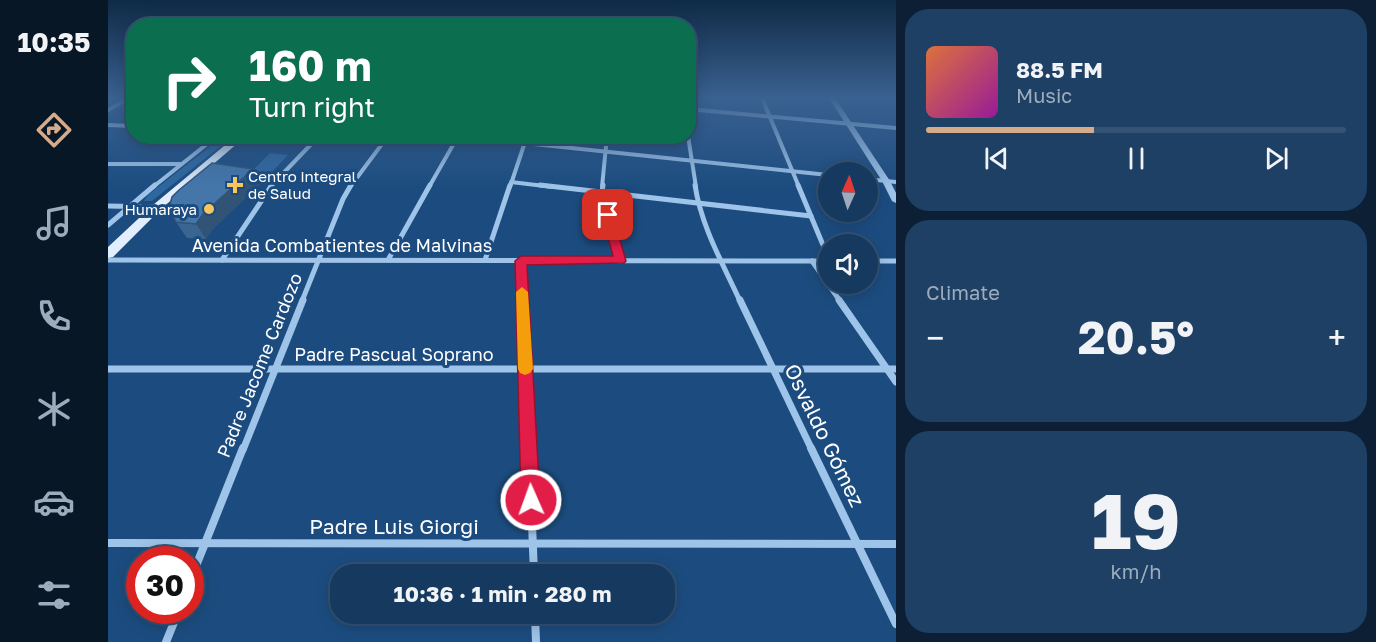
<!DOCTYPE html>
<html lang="en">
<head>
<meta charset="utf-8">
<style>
	body { margin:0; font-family:"Golos Text",sans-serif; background:#1e4065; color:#f1f3f6; height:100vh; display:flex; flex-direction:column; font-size:22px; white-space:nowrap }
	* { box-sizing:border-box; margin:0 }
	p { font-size:20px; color:#9dacbd }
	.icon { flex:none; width:33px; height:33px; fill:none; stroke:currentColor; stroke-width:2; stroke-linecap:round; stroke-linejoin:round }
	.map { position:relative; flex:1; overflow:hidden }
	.side { display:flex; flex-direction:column; gap:9px; padding:9px; background:#0c1f34; width:480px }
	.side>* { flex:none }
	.hud { position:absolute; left:18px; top:18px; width:570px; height:126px; border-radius:24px; box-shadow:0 3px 15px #0003,0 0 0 2px #345374; background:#0b6e4f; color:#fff; overflow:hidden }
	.needle { width:39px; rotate:3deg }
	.controls { position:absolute; left:710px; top:162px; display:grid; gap:12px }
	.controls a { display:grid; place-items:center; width:60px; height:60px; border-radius:50%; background:#15395f; box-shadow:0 3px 15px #0003,0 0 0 2px #345374; font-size:30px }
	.speed { position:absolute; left:18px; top:546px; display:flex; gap:12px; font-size:30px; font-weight:700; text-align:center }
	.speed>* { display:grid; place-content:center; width:78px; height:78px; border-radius:50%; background:#15395f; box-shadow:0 3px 15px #0003,0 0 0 2px #345374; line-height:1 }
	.speed .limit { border:9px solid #d22; background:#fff; color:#111 }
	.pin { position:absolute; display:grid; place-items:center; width:51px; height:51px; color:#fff; margin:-26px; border-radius:12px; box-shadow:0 3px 9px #0006 }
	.me { position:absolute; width:66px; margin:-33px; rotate:358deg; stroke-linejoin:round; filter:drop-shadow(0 0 4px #0008) }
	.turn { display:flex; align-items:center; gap:21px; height:126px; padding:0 24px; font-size:27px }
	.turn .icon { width:78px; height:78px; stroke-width:2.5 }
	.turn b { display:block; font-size:42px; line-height:51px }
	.big { font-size:45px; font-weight:700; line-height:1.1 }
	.side .widget { flex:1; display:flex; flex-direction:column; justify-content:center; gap:9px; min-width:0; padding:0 21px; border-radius:24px; background:#1e4065 }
	.side .dial { align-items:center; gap:0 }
	.dial b { font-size:78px; line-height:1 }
	.song { display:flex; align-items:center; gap:18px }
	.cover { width:72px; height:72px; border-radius:9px; background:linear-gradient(135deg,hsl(20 70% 55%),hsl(300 70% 35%)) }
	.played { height:6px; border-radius:3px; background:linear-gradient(90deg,#d6ab8b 40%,#345374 40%) }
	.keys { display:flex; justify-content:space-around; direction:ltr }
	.heat { display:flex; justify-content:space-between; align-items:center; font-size:33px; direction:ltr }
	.trip { position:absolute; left:222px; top:564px; width:345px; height:60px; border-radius:24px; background:#15395f; box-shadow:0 3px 15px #0003,0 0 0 2px #345374; font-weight:700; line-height:60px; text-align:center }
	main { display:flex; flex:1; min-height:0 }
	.tabs { display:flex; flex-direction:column; width:108px; justify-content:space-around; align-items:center; background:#081726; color:#9dacbd }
	.tabs .icon { width:42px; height:42px }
	.tabs .active { color:#d6ab8b }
	.tabs b { font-size:27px; color:#f1f3f6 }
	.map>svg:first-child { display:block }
</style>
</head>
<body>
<main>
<nav class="tabs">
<b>10:35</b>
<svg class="icon active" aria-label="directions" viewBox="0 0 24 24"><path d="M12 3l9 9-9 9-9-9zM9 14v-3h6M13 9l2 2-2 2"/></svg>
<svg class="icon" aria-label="music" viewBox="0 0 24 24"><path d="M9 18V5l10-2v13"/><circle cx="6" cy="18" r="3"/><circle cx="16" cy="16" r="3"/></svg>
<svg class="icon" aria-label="phone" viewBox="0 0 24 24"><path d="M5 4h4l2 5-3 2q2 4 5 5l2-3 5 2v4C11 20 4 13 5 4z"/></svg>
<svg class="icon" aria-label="climate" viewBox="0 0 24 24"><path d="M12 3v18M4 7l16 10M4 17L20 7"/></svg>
<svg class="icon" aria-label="car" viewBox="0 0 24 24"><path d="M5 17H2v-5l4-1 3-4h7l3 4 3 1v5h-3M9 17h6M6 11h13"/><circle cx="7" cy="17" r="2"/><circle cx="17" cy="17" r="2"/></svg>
<svg class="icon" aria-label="filters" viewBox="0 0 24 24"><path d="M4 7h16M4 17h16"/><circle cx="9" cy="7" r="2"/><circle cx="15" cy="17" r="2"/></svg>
</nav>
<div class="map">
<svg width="788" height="642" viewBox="0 0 788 642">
	<rect width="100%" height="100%" fill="#1c4c7f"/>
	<g fill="#2e669e">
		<path d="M114,137H124L44,201H36L40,195Z"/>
		<path d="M162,153L180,155L162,174L143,172Z"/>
	</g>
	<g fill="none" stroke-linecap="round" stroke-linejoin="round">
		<g stroke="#9fc4e9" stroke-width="4">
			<path d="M654,98L691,187"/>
			<path d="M580,109L788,128"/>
			<path d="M0,110L21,98"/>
			<path d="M0,125L26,126"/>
			<path d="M264,136L416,143L720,175"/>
			<path d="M580,136L588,187"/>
			<path d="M0,164H73"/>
			<path d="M759,179L788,182"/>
			<path d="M403,182L445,187"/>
			<path d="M45,187L109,136"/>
			<path d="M162,187L211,136"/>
			<path d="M242,187L280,136"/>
			<path d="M321,187L349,138"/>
			<path d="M402,187L419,136"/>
			<path d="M494,187L499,136"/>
		</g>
		<g stroke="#9fc4e9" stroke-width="5">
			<path d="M432,185L703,216"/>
			<path d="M495,185L494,192L512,261"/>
			<path d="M587,185C593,226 615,264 632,301"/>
			<path d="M690,185L720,257"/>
			<path d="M0,206L49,207"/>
			<path d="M0,225L47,185"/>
			<path d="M0,260L720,261"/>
			<path d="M114,260L164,185"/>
			<path d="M280,260L322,185"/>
			<path d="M377,260L402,185"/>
			<path d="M413,261L415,301"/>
			<path d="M704,261L732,301"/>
			<path d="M759,261H788"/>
			<path d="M194,301L235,199L243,185"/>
		</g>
		<g stroke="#9fc4e9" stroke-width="7">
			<path d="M415,300L421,450"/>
			<path d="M632,300L704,450"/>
			<path d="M731,300L788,382"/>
			<path d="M0,369H788"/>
			<path d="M135,450L195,300"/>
		</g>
		<g stroke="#9fc4e9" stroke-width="8">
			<path d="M421,448L426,574"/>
			<path d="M703,448L788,624"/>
			<path d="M0,543L788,544"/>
			<path d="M82,581L135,448"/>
			<path d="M427,614L428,642"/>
			<path d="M58,642L71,610"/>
		</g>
		<path fill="#9fc4e9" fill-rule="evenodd" d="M721,98H727L782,181L788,193V203L784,201L774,181Z"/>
		<path fill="#e2eefe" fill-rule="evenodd" d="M128,136H138L53,209L5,257L0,258V247L45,205Z"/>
	</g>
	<path fill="#3a6591" d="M145,169L152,184L105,229L98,239L79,238L68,222Z"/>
	<path fill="#305376" d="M145,169L152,184L105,229L98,239L88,224L95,214Z"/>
	<path fill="#4476a9" stroke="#305376" stroke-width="1.5" d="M104,163L145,169L95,214L88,224L68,222L61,208L64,197L71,190Z"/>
	<linearGradient id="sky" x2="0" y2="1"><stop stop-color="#0f2a46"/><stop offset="0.52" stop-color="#3a6190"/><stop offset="1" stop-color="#3a6190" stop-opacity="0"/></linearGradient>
	<rect width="788" height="188" fill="url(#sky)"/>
	<path fill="#e11d48" stroke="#92132f" stroke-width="1.5" d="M500,211L505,215L518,261L516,263L419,265L432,500L429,506L423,509L416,506L413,500L407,261L413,256H505L494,215Z"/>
	<path fill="#f59e0b" d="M414,287L420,292L425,369L422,373L417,375L412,373L410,369L408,292Z"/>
	<g fill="#fac55d" stroke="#1c4c7f" stroke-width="2">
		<path d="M124 176h6v6h6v6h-6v6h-6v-6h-6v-6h6z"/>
		<circle cx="101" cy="209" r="6"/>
	</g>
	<g text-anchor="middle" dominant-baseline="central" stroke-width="6" stroke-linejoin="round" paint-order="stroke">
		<g font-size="15" fill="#fff" stroke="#1c4c7f" text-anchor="start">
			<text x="140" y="176">Centro integral<tspan x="140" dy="17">de Salud</tspan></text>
			<text x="89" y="209" text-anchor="end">Humaraya</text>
		</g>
		<g font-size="18" fill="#fff" stroke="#1c4c7f">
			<text x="234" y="245">Avenida Combatientes de Malvinas</text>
			<text x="286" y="354">Padre Pascual Soprano</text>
			<text transform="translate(151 365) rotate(-68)">Padre Jacome Cardozo</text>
		</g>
		<g font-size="21" fill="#fff" stroke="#1c4c7f">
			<text transform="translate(717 435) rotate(64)">Osvaldo Gómez</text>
			<text x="286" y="526">Padre Luis Giorgi</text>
		</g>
	</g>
</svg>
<div class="controls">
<a><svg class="needle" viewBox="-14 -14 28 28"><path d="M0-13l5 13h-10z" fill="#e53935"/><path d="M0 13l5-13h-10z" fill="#9dacbd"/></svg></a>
<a><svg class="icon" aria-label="sound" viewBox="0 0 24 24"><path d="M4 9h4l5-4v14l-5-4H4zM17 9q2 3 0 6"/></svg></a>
</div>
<div class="speed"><div class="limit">30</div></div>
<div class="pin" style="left:500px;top:215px;background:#d93025"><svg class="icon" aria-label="arrive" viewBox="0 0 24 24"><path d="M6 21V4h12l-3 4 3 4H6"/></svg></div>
<svg class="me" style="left:423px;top:500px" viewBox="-20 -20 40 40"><circle r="17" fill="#e11d48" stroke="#fff" stroke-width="3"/><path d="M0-11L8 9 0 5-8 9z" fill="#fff"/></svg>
<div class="trip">10:36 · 1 min · 280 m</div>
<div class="hud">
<div class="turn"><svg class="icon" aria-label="right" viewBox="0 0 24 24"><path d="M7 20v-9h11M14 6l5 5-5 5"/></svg><div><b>160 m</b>Turn right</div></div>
</div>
</div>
<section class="side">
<div class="widget">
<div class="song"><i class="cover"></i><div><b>88.5 FM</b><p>Music</p></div></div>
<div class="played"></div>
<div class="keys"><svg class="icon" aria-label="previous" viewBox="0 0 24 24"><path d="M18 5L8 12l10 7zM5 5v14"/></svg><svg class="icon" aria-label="pause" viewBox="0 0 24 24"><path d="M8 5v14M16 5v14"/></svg><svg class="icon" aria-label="next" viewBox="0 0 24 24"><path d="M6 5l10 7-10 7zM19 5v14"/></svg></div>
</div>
<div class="widget"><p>Climate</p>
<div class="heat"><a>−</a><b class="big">20.5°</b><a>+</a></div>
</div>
<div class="widget dial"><b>19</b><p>km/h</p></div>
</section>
</main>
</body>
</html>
